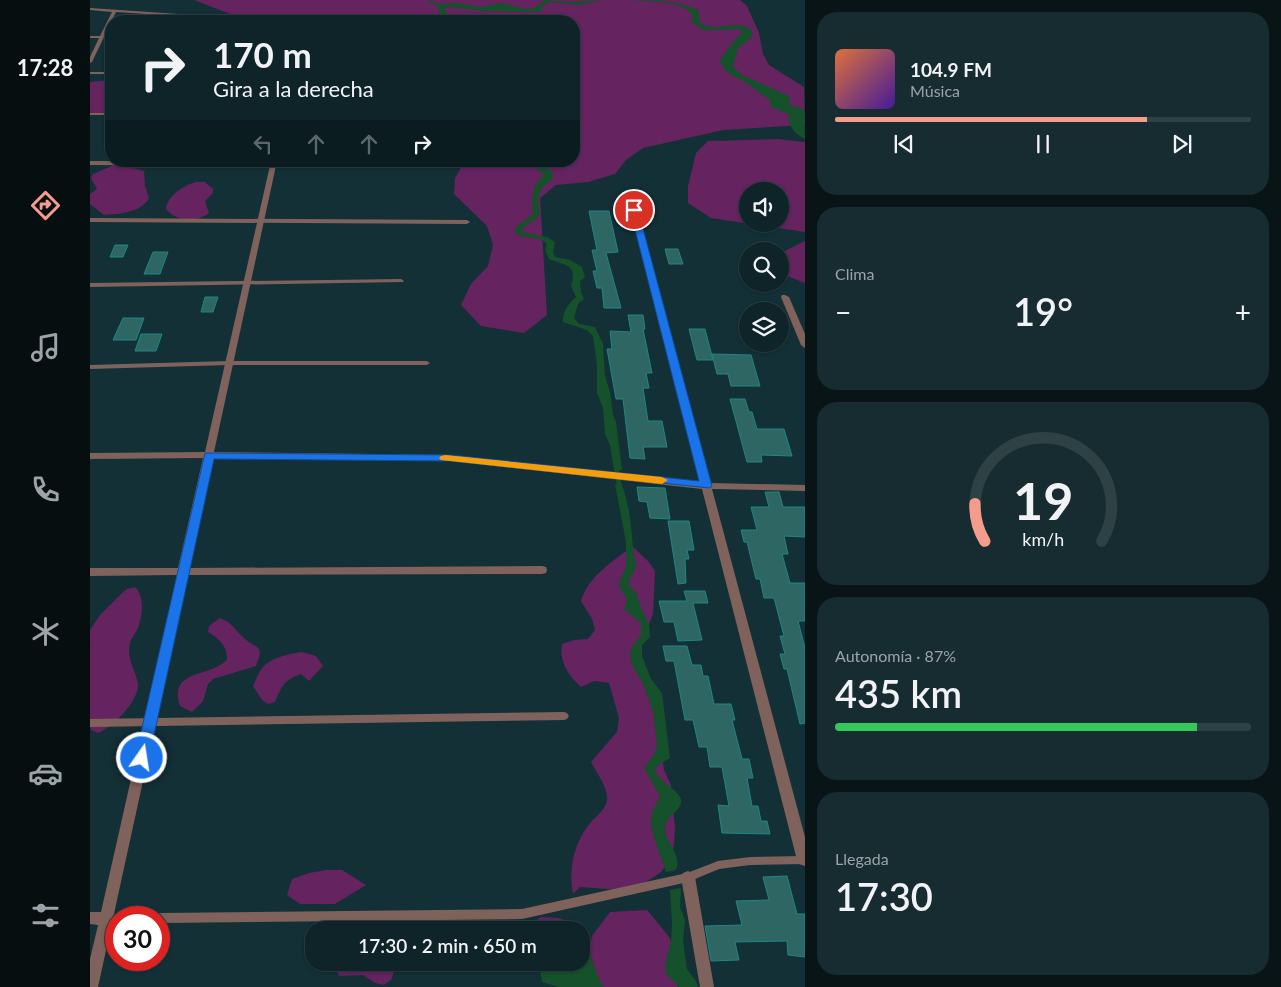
<!DOCTYPE html>
<html lang="es">
<head>
<meta charset="utf-8">
<style>
	body { margin:0; font-family:Lato,sans-serif; background:#172c30; color:#f1f3f6; height:100vh; display:flex; flex-direction:column; font-size:19px; white-space:nowrap }
	* { box-sizing:border-box; margin:0 }
	p { font-size:16px; color:#9ba4a8 }
	.icon { flex:none; width:28px; height:28px; fill:none; stroke:currentColor; stroke-width:2; stroke-linecap:round; stroke-linejoin:round }
	.map { position:relative; flex:1; overflow:hidden }
	.drawer { display:flex; flex-direction:column; gap:12px; padding:12px; background:#081416; width:476px }
	.drawer>* { flex:none }
	.hud { position:absolute; left:15px; top:15px; width:475px; height:152px; border-radius:20px; box-shadow:0 1px 4px #0004,0 0 0 1px #2e4145; background:#0e2428; color:#f1f3f6; overflow:hidden }
	.controls { position:absolute; left:649px; top:182px; display:grid; gap:10px }
	.controls a { display:grid; place-items:center; width:50px; height:50px; border-radius:50%; background:#0e2428; box-shadow:0 1px 4px #0004,0 0 0 1px #2e4145; font-size:25px }
	.speed { position:absolute; left:15px; top:906px; display:flex; gap:10px; font-size:25px; font-weight:700; text-align:center }
	.speed>* { display:grid; place-content:center; width:65px; height:65px; border-radius:50%; background:#0e2428; box-shadow:0 1px 4px #0004,0 0 0 1px #2e4145; line-height:1 }
	.speed .limit { border:8px solid #d22; background:#fff; color:#111 }
	.pin { position:absolute; display:grid; place-items:center; width:42px; height:42px; color:#fff; margin:-21px; border:2px solid #fff; border-radius:50%; box-shadow:0 1px 5px #0007 }
	.me { position:absolute; width:55px; margin:-28px; rotate:13deg; stroke-linejoin:round; filter:drop-shadow(0 0 4px #0008) }
	.turn { display:flex; align-items:center; gap:18px; height:105px; padding:0 25px; font-size:22px }
	.turn .icon { width:65px; height:65px; stroke-width:2.5 }
	.turn b { display:block; font-size:35px; line-height:42px }
	.lanes { display:flex; align-items:center; height:48px; padding:0 25px; background:#0003; justify-content:center; gap:25px; direction:ltr }
	.lanes .off { opacity:.35 }
	.big { font-size:38px; font-weight:600; line-height:1.1 }
	.drawer .widget { flex:1; display:flex; flex-direction:column; justify-content:center; gap:8px; min-width:0; padding:0 18px; border-radius:20px; background:#172c30 }
	.drawer .dial { align-items:center; gap:0 }
	.dial svg { height:130px; overflow:visible; fill:none; stroke:#2e4145; stroke-width:7; stroke-linecap:round; text-anchor:middle }
	.dial text { fill:#f1f3f6; stroke:none }
	.song { display:flex; align-items:center; gap:15px }
	.cover { width:60px; height:60px; border-radius:8px; background:linear-gradient(135deg,hsl(20 70% 55%),hsl(260 70% 35%)) }
	.played { height:5px; border-radius:2px; background:linear-gradient(90deg,#f49d8c 75%,#2e4145 75%) }
	.keys { display:flex; justify-content:space-around; direction:ltr }
	.heat { display:flex; justify-content:space-between; align-items:center; font-size:28px; direction:ltr }
	.charge { height:8px; border-radius:4px; background:linear-gradient(90deg,#34c759 87%,#2e4145 0) }
	.trip { position:absolute; left:215px; top:921px; width:285px; height:50px; border-radius:20px; background:#0e2428; box-shadow:0 1px 4px #0004,0 0 0 1px #2e4145; font-weight:600; line-height:50px; text-align:center }
	main { display:flex; flex:1; min-height:0 }
	.tab-bar { display:flex; flex-direction:column; width:90px; justify-content:space-around; align-items:center; background:#060e10; color:#9ba4a8 }
	.tab-bar .icon { width:35px; height:35px }
	.tab-bar .selected { color:#f49d8c }
	.tab-bar b { font-size:22px; color:#f1f3f6 }
	.map>svg:first-child { display:block }
</style>
</head>
<body>
<main>
<nav class="tab-bar">
<b>17:28</b>
<svg class="icon selected" aria-label="directions" viewBox="0 0 24 24"><path d="M12 3l9 9-9 9-9-9zM9 14v-3h6M13 9l2 2-2 2"/></svg>
<svg class="icon" aria-label="music" viewBox="0 0 24 24"><path d="M9 18V5l10-2v13"/><circle cx="6" cy="18" r="3"/><circle cx="16" cy="16" r="3"/></svg>
<svg class="icon" aria-label="phone" viewBox="0 0 24 24"><path d="M5 4h4l2 5-3 2q2 4 5 5l2-3 5 2v4C11 20 4 13 5 4z"/></svg>
<svg class="icon" aria-label="climate" viewBox="0 0 24 24"><path d="M12 3v18M4 7l16 10M4 17L20 7"/></svg>
<svg class="icon" aria-label="car" viewBox="0 0 24 24"><path d="M5 17H2v-5l4-1 3-4h7l3 4 3 1v5h-3M9 17h6M6 11h13"/><circle cx="7" cy="17" r="2"/><circle cx="17" cy="17" r="2"/></svg>
<svg class="icon" aria-label="filters" viewBox="0 0 24 24"><path d="M4 7h16M4 17h16"/><circle cx="9" cy="7" r="2"/><circle cx="15" cy="17" r="2"/></svg>
</nav>
<div class="map">
<svg width="715" height="987" viewBox="0 0 715 987">
	<rect width="100%" height="100%" fill="#133036"/>
	<g fill="#65235f" fill-rule="evenodd">
		<path d="M104,0H650L657,6L669,33L673,54L679,65L714,87L715,125L633,130L553,148L536,160L525,174L498,182L466,185L450,198L457,315L434,333L391,326L371,305L381,284L398,266L403,245L397,226L364,194L365,178L375,161H484V21H232L219,19L148,17Z"/>
		<path d="M21,80V114L0,113V82Z"/>
		<path d="M687,139L715,142V232L621,218L598,203V186L606,153L618,141ZM658,191H690V224H658Z"/>
		<path d="M24,165H33L54,171L55,186L59,198C51,213 29,214 14,215L0,204V194L7,189L1,178L3,174Z"/>
		<path d="M106,182H115L123,189V193L115,201L119,213C106,223 87,222 76,209C77,196 94,185 106,182Z"/>
		<path d="M715,241V283L692,274L691,253Z"/>
		<path d="M542,546L559,562L565,571L563,614L551,645L549,657L565,705L574,770L581,785L585,828L584,844L581,859L571,872L543,891L490,887L483,894C478,869 484,842 501,822C507,815 518,808 517,797C516,785 507,773 501,762L527,732L529,718L519,683L504,681L491,687C478,675 469,662 472,644L484,640L498,639L505,630L502,619L491,601C498,576 523,562 542,546Z"/>
		<path d="M45,587C55,597 53,617 47,630C45,634 41,639 40,643C36,658 46,671 48,684C49,701 23,727 8,733L1,730L0,721V630L10,615L32,593L37,589Z"/>
		<path d="M130,618C143,622 148,635 159,642C163,645 166,645 169,649L170,654L166,666L123,679L118,684L113,701L102,712L90,706C77,668 123,678 137,659C137,645 129,639 118,632L119,626Z"/>
		<path d="M212,652L226,656L233,666L219,681L211,674C195,679 191,687 185,702L178,704L172,700L163,686C166,680 168,673 172,668C181,657 199,654 212,652Z"/>
		<path d="M236,870H252L276,885L245,904H210L197,895L202,879L219,873Z"/>
		<path d="M557,910L580,938L588,987H504L496,969L502,936L520,912Z"/>
		<path d="M451,917L469,918L478,921L479,930H440L444,922Z"/>
		<path d="M244,963V962L307,963L301,980L294,985L285,983L273,975L249,976Z"/>
	</g>
	<g fill="#15512a">
		<path d="M338,0L350,4L367,3L390,7L412,3L435,9L444,8L455,0L480,2L510,0L490,5L460,2L453,6L451,11L445,12L394,11L358,7L355,8L358,20L332,21L346,18L350,15L348,6L339,2Z"/>
		<path d="M541,0C562,0 591,0 609,11V21C626,36 646,16 662,31L661,38L648,48L643,65L644,68L652,75L697,95L700,97L699,105L714,109L715,139C705,134 697,126 699,114L681,107L680,100L658,84L637,72L629,61L646,38L652,34L651,29L614,30L600,21L603,17C598,0 556,2 541,0Z"/>
		<path d="M431,161C444,161 454,165 463,173L462,180C447,188 447,199 450,214C445,222 434,223 432,232L457,237L465,242L463,252L465,257L480,260L492,267L495,277L490,281L491,292L494,299L488,304L484,318L489,324L505,327L513,344L515,376L520,392L523,415L526,422L532,470H524L520,445L515,434L513,408L507,393V365L503,336L497,330L473,322C472,312 479,303 486,297L481,286C488,263 475,266 459,259L455,250L457,244C448,234 434,241 425,232V228L443,214C441,197 441,187 454,175L449,170Z"/>
		<path d="M525,484H532C536,497 540,513 541,527C543,540 542,552 547,565L539,581V585L547,594L550,606L559,624L560,637L552,645V656L561,679L572,693L580,758L567,766L565,772C570,780 588,792 590,797C596,809 577,814 575,826C573,841 593,854 586,870L576,872C572,859 559,828 561,818C562,810 567,803 570,796L554,768L563,756L567,746L563,711L553,684L542,665L540,655L542,647L551,635V623L534,609L537,600L529,586L530,580L536,567V542Z"/>
		<path d="M591,888L590,907L595,920L593,940L597,969L606,981L608,987H589L576,974L575,966L581,941L582,924L580,890Z"/>
		<path d="M491,934C502,947 502,970 514,987H468L452,982L449,963L491,962Z"/>
	</g>
	<g fill="none" stroke-linecap="round" stroke-linejoin="round">
		<path stroke="#15512a" stroke-width="4.5" d="M526,466L530,490"/>
	</g>
	<g fill="#2e6663" stroke="#1e8784">
		<path d="M499,211H519L528,252L516,253L531,308H514L512,288H507L503,271H507L502,250H507Z"/>
		<path d="M25,245H38L33,257H20Z"/>
		<path d="M575,249H588L593,264H579Z"/>
		<path d="M63,252H78L70,274H54Z"/>
		<path d="M115,297H128L123,312H111Z"/>
		<path d="M538,315H553L555,329H553L562,373H556L559,388H553L558,421H572L577,447H553L555,459L540,458L533,399H526L517,349H522L520,331L541,332Z"/>
		<path d="M33,318H54L46,340H23Z"/>
		<path d="M599,329H615L623,360H607Z"/>
		<path d="M51,334H72L66,351H45Z"/>
		<path d="M622,354L661,355L670,386H641L638,374H627Z"/>
		<path d="M640,399H655L659,412H662L667,429H694L702,456L671,455L672,462H657Z"/>
		<path d="M547,487L575,488L580,519L560,518L557,502L549,501Z"/>
		<path d="M675,492H689L693,507H715V537L694,536L698,554H692L700,583H715V621H708L715,648V723L710,724L697,669H694L690,654H695L690,636H694L684,598H674L670,579H666L657,542H654L651,530H667L661,507H679Z"/>
		<path d="M578,521H599L604,550H597L599,559H595L596,583L588,584Z"/>
		<path d="M594,591H615L618,603H603L612,640L588,641L584,622H574L569,601H597Z"/>
		<path d="M573,646H597L602,665H611L613,676H618L624,704H641L645,720H642L652,759H659L663,778H657L662,806H668L671,821H677L680,834L632,833L628,805L639,806L632,767H620L617,747H609L603,720H595L584,661H576Z"/>
		<path d="M697,876L707,914H715V957L698,955L697,941L645,942L649,960L621,961L615,926L652,925L646,901L679,900L673,877Z"/>
	</g>
	<g fill="none" stroke-linecap="round" stroke-linejoin="round">
		<g fill="#80625c" fill-rule="evenodd">
			<path d="M0,8L178,20L180,21H164L26,12L2,62L0,63V57L9,38H0V36H10L22,12L0,10Z"/>
			<rect x="0" y="72" width="21" height="2"/>
			<rect x="0" y="113" width="21" height="2"/>
			<path d="M0,161L355,163L358,165L355,167L0,165Z"/>
			<path d="M0,218L377,220L380,222L377,224L0,222Z"/>
			<path d="M311,279L314,281L313,282L0,287V283Z"/>
			<path d="M139,361H337L340,363L337,365H139L0,369V365Z"/>
			<path d="M474,712L477,713L479,716L477,719L474,720L0,727V719Z"/>
			<path d="M715,856V864L660,865L629,869L598,882L432,919L69,923V918H64L65,915L69,913L432,909L597,873L628,861L660,857Z"/>
		</g>
		<g fill="#80625c" fill-rule="evenodd">
			<path d="M181,161H187L124,452L360,455L610,482L540,210L547,208L620,483L715,485V491L622,489L715,837V866L709,864L707,860L612,489L360,461L123,458L99,568L452,566L456,567L457,570L456,573L452,574L98,575L8,987H0V959L8,925L0,924V912H11L87,575L0,576V568H88L113,458L0,459V453L115,452Z"/>
			<path d="M692,295H695L699,297L715,334V348L711,345L691,297Z"/>
			<path d="M598,871L603,873L605,877L624,987H610L591,877L593,873Z"/>
		</g>
	</g>
	<path fill="#1a73e8" stroke="#114b97" d="M544,208L548,210L622,486L620,488L360,461L124,459L59,758L57,762L52,764L47,762L45,758L115,453L360,455L609,481L540,210Z"/>
	<path fill="#f59e0b" d="M355,455L572,477L578,480L572,484L351,460L349,458L351,456Z"/>
</svg>
<div class="controls">
<a><svg class="icon" aria-label="sound" viewBox="0 0 24 24"><path d="M4 9h4l5-4v14l-5-4H4zM17 9q2 3 0 6"/></svg></a>
<a><svg class="icon" aria-label="search" viewBox="0 0 24 24"><circle cx="10" cy="10" r="6"/><path d="M15 15l6 6"/></svg></a>
<a><svg class="icon" aria-label="layers" viewBox="0 0 24 24"><path d="M12 4l9 5-9 5-9-5zM3 14l9 5 9-5"/></svg></a>
</div>
<div class="speed"><div class="limit">30</div></div>
<div class="pin" style="left:544px;top:210px;background:#d93025"><svg class="icon" aria-label="arrive" viewBox="0 0 24 24"><path d="M6 21V4h12l-3 4 3 4H6"/></svg></div>
<svg class="me" style="left:52px;top:758px" viewBox="-20 -20 40 40"><circle r="17" fill="#1a73e8" stroke="#fff" stroke-width="3"/><path d="M0-11L8 9 0 5-8 9z" fill="#fff"/></svg>
<div class="trip">17:30 · 2 min · 650 m</div>
<div class="hud">
<div class="turn"><svg class="icon" aria-label="right" viewBox="0 0 24 24"><path d="M7 20v-9h11M14 6l5 5-5 5"/></svg><div><b>170 m</b>Gira a la derecha</div></div>
<div class="lanes"><svg class="icon off" aria-label="left" viewBox="0 0 24 24"><path d="M17 20v-9H6M10 6l-5 5 5 5"/></svg><svg class="icon off" aria-label="ahead" viewBox="0 0 24 24"><path d="M12 20V5M6 11l6-6 6 6"/></svg><svg class="icon off" aria-label="ahead" viewBox="0 0 24 24"><path d="M12 20V5M6 11l6-6 6 6"/></svg><svg class="icon" aria-label="right" viewBox="0 0 24 24"><path d="M7 20v-9h11M14 6l5 5-5 5"/></svg></div>
</div>
</div>
<section class="drawer">
<div class="widget">
<div class="song"><i class="cover"></i><div><b>104.9 FM</b><p>Música</p></div></div>
<div class="played"></div>
<div class="keys"><svg class="icon" aria-label="previous" viewBox="0 0 24 24"><path d="M18 5L8 12l10 7zM5 5v14"/></svg><svg class="icon" aria-label="pause" viewBox="0 0 24 24"><path d="M8 5v14M16 5v14"/></svg><svg class="icon" aria-label="next" viewBox="0 0 24 24"><path d="M6 5l10 7-10 7zM19 5v14"/></svg></div>
</div>
<div class="widget"><p>Clima</p>
<div class="heat"><a>−</a><b class="big">19°</b><a>+</a></div>
</div>
<div class="widget dial"><svg viewBox="0 0 100 80">
<path d="M14 69A42 42 0 1 1 86 69"/>
<path d="M14 69A42 42 0 0 1 8 46" stroke="#f49d8c"/>
<text x="50" y="56" font-size="32" font-weight="700">19</text>
<text x="50" y="72" font-size="11">km/h</text>
</svg></div>
<div class="widget"><p>Autonomía · 87%</p><b class="big">435 km</b><div class="charge"></div></div>
<div class="widget"><p>Llegada</p><b class="big">17:30</b></div>
</section>
</main>
</body>
</html>
